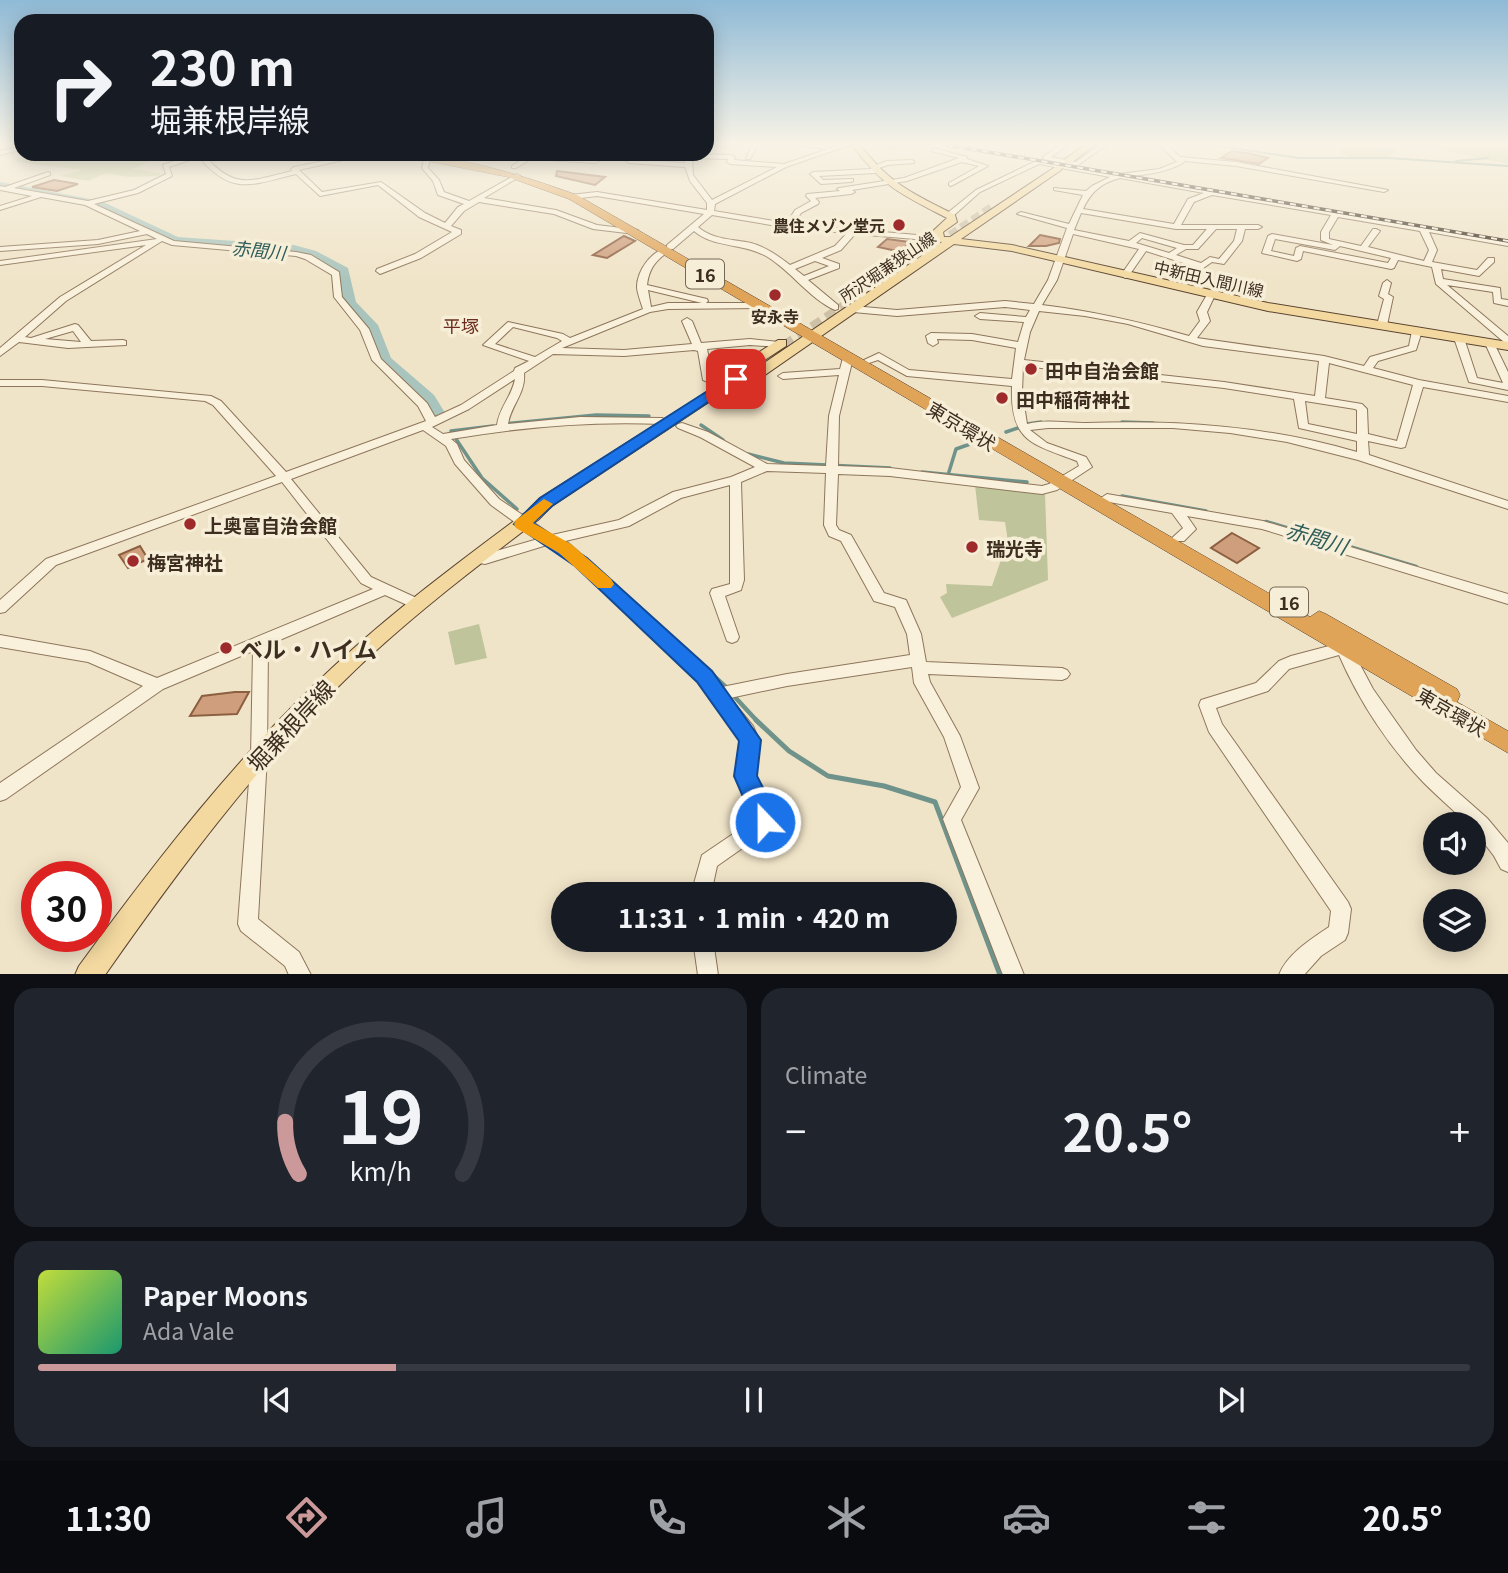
<!DOCTYPE html>
<html lang="en">
<head>
<meta charset="utf-8">
<style>
	body { margin:0; font-family:Georgia,"Noto Sans JP",serif; background:#20242c; color:#f1f3f6; height:100vh; display:flex; flex-direction:column; font-size:26px; white-space:nowrap }
	* { box-sizing:border-box; margin:0 }
	p { font-size:23px; color:#9ea1a6 }
	.icon { flex:none; width:38px; height:38px; fill:none; stroke:currentColor; stroke-width:2; stroke-linecap:round; stroke-linejoin:round }
	.map { position:relative; height:974px; overflow:hidden }
	.drawer { display:flex; flex-direction:column; gap:14px; padding:14px; background:#0d0f14; flex:1 }
	.drawer>* { flex:none }
	.hud { position:absolute; left:14px; top:14px; width:700px; height:147px; border-radius:21px; box-shadow:0 4px 18px #0003; background:#171b24; color:#f1f3f6; overflow:hidden }
	.tools { position:absolute; left:1423px; top:812px; display:grid; gap:14px }
	.tools a { display:grid; place-items:center; width:63px; height:63px; border-radius:50%; background:#171b24; box-shadow:0 4px 18px #0003; font-size:35px }
	.speed { position:absolute; left:21px; top:861px; display:flex; gap:14px; font-size:35px; font-weight:700; text-align:center }
	.speed>* { display:grid; place-content:center; width:91px; height:91px; border-radius:50%; background:#171b24; box-shadow:0 4px 18px #0003; line-height:1 }
	.speed .limit { border:10px solid #d22; background:#fff; color:#111 }
	.pin { position:absolute; display:grid; place-items:center; width:60px; height:60px; color:#fff; margin:-30px; border-radius:14px; box-shadow:0 4px 10px #0006 }
	.me { position:absolute; width:77px; margin:-38px; rotate:338deg; stroke-linejoin:round; filter:drop-shadow(0 0 5px #0008) }
	.turn { display:flex; align-items:center; gap:24px; height:147px; padding:0 21px; font-size:32px }
	.turn .icon { width:91px; height:91px; stroke-width:2.5 }
	.turn b { display:block; font-size:49px; line-height:60px }
	.big { font-size:52px; font-weight:700; line-height:1.1 }
	.drawer .widget { flex:1; display:flex; flex-direction:column; justify-content:center; gap:10px; min-width:0; padding:0 24px; border-radius:21px; background:#20242c }
	.drawer .dial { align-items:center; gap:0 }
	.dial svg { height:182px; overflow:visible; fill:none; stroke:#363941; stroke-width:7; stroke-linecap:round; text-anchor:middle }
	.dial text { fill:#f1f3f6; stroke:none }
	.song { display:flex; align-items:center; gap:21px }
	.cover { width:84px; height:84px; border-radius:10px; background:linear-gradient(135deg,hsl(70 70% 55%),hsl(160 70% 35%)) }
	.played { height:7px; border-radius:4px; background:linear-gradient(90deg,#cc999b 25%,#363941 25%) }
	.keys { display:flex; justify-content:space-around; direction:ltr }
	.heat { display:flex; justify-content:space-between; align-items:center; font-size:38px; direction:ltr }
	.drawer .tiles { flex:1; display:grid; gap:14px; grid-template-columns:1fr 1fr }
	.widget:last-child { grid-column:span 2 }
	.trip { position:absolute; left:551px; top:882px; width:406px; height:70px; border-radius:35px; background:#171b24; box-shadow:0 4px 18px #0003; font-weight:700; line-height:70px; text-align:center }
	.tabs { display:flex; height:112px; justify-content:space-around; align-items:center; background:#090b0e; color:#9ea1a6 }
	.tabs .icon { width:49px; height:49px }
	.tabs .active { color:#cc999b }
	.tabs b { font-size:32px; color:#f1f3f6 }
	.map>svg:first-child { display:block }
</style>
</head>
<body>
<div class="map">
<svg width="1508" height="975" viewBox="0 0 1508 975">
	<rect width="100%" height="100%" fill="#f0e4c8"/>
	<g fill="#c9cf9b">
		<path d="M1347,145H1379L1397,149L1388,158C1369,158 1352,164 1338,150Z"/>
		<path d="M1420,145H1508V164Z"/>
		<path d="M49,154L112,157L103,160C122,163 136,148 155,159L133,169L161,173L159,176L129,177L106,173L88,181L60,176L83,170L17,162V158Z"/>
	</g>
	<g fill="#bfc49a">
		<path d="M975,485L1045,493L1048,580L952,618L940,597L947,593L946,584L992,586L1005,548H1009L1005,522L979,520Z"/>
		<path d="M479,624L487,658L455,665L448,632Z"/>
	</g>
	<g fill="none" stroke-linecap="round" stroke-linejoin="round">
		<g stroke="#6f938a" stroke-width="2">
			<path d="M1212,145L1299,158H1388L1508,166"/>
			<path d="M1456,161L1488,158"/>
		</g>
		<g stroke="#6f938a" stroke-width="3.5">
			<path d="M1122,422L1153,423"/>
			<path d="M504,424L596,415L649,416"/>
			<path d="M1027,424L1041,422"/>
			<path d="M701,425L723,440"/>
			<path d="M451,431L493,426"/>
			<path d="M1006,432L1018,428"/>
			<path d="M456,439L482,478L517,509"/>
			<path d="M748,454L784,463L890,468"/>
			<path d="M922,472L1027,482"/>
			<path d="M948,475L956,449L976,442"/>
			<path d="M1122,496L1206,511"/>
		</g>
		<g stroke="#6f938a" stroke-width="4.5">
			<path d="M1266,522L1416,567"/>
			<path d="M563,540L601,573"/>
			<path d="M692,656L728,689"/>
			<path d="M733,695L758,722"/>
		</g>
		<path stroke="#6f938a" stroke-width="5" d="M756,720L789,751L828,776L884,786L935,802L1000,975"/>
		<path fill="#a9c4bc" fill-rule="evenodd" d="M0,182L101,201L178,237L294,245L316,251L348,268L356,302L378,325L391,358L434,395L447,416L438,422L431,420L421,402L374,360L363,327L340,303L336,273L293,253L175,245L94,207L0,190Z"/>
	</g>
	<g fill="#cf9f7d" stroke="#8d5f41" stroke-width="2">
		<path d="M1232,151L1247,153L1268,158L1259,164L1221,158Z"/>
		<path d="M557,171L605,177L595,185L556,176Z"/>
		<path d="M54,180L78,184L57,191L32,187Z"/>
		<path d="M1040,235L1060,239L1059,243L1046,246H1029Z"/>
		<path d="M624,236L635,241L607,258L593,255Z"/>
		<path d="M887,239L902,241L910,242L901,252L878,247Z"/>
		<path d="M1232,533L1259,548L1237,563L1211,548Z"/>
		<path d="M140,546L148,559L128,568L119,555Z"/>
		<path d="M235,692H249L237,714L190,716L202,696Z"/>
	</g>
	<g fill="none" stroke-linecap="round" stroke-linejoin="round">
		<path stroke="#ccc0a6" stroke-width="9" stroke-dasharray="9 4.5" stroke-linecap="butt" d="M939,243L994,206"/>
		<path stroke="#ccc0a6" stroke-width="11" stroke-dasharray="11 6" stroke-linecap="butt" d="M770,356L942,241"/>
		<g stroke="#8d765c" stroke-width="2">
			<g id="minor">
				<path d="M707,145H733L730,147Z"/>
				<path d="M752,145H758L750,159H746Z"/>
				<path d="M797,145H827L830,147L827,149Z"/>
				<path d="M840,145H850L786,167L715,204L714,211L787,223L795,210L811,201L806,196L807,194L840,191L837,189L839,188L904,178L959,158L931,151L933,148L967,157V159L988,166L951,186L949,185V183L979,166L962,162L907,181L852,190L855,192L851,194L815,198L819,202L818,204L801,213L794,224L939,237L943,239L939,241L855,234L841,250L822,258L839,264V268L808,280L838,305V309L835,310C810,299 790,270 766,256C743,243 713,248 694,231L673,249H668V252C655,261 649,269 647,285L707,299L708,301L706,303H758L763,306L761,308L668,309L650,312L562,348L624,350L692,344L682,321L687,318L692,321L701,343L750,339L779,342L782,343V347L750,345L707,349L713,378L724,384L719,387L703,380L698,351L694,350L624,356L553,354L524,373C526,393 511,405 508,424L580,417L662,418L668,421L662,424C591,421 521,427 451,439L457,444L464,460L499,499L552,535L619,520L673,492L731,477L755,467L700,437L678,428L676,426L678,424L682,423L708,432L767,464L826,466L829,416L839,375L783,379L778,376L783,373L840,369L843,358L848,355L853,358L839,416L838,466L890,468L1042,486L1049,484L1079,466L1077,461C1032,444 1010,442 1012,386L907,376L878,360L869,363L864,360L879,353L909,370L1012,379L1016,348L972,340L937,339L938,343L933,346L928,343L926,336L931,333L972,334L1018,342L1024,322L980,319L975,316L980,313L1026,317L1030,310L1005,307L897,316L853,312L848,309L853,306L897,310L1005,301L1034,304L1048,280L1067,228L1017,214L1021,212L1069,224L1083,195L1054,190V188L1086,191L1092,186L1110,177L1039,164L980,192L952,217L945,215L976,190L1038,160L1120,174L1159,169L1177,162L1160,145H1167L1180,157L1236,162L1388,190L1384,192L1236,166L1184,161L1183,163C1167,172 1150,174 1132,176L1508,242V246L1429,232L1437,250L1432,262L1477,270L1488,258H1494V262L1479,276L1441,269L1443,279L1500,288L1501,299L1508,300V306L1494,303L1493,292L1447,285L1508,336V344L1505,343L1436,284L1432,267L1398,260L1394,268L1391,269L1303,251L1301,259L1297,261L1262,253L1268,236L1272,234L1333,245L1321,240V232L1331,215L1212,195L1194,202L1181,225H1258L1262,227L1258,229H1245L1242,241L1224,264L1212,262L1202,269L1146,251L1128,277L1125,278L1121,275L1139,249L1073,234L1057,280L1042,305C1093,311 1140,322 1189,336L1200,321L1197,312L1208,293L1211,292L1215,295L1207,312L1210,321L1197,338L1324,356L1364,366L1370,357L1409,346L1412,331L1414,329H1420L1422,331L1416,350L1378,361L1373,368L1419,380L1508,396V402L1423,387L1405,447L1401,448L1368,441L1369,455L1508,501V509L1358,460L1287,442L1230,433L1173,428H1048L1030,430L1047,443L1086,457L1092,467L1057,490L1042,494L890,476L838,474L836,525L839,530L851,535L884,593L906,600L921,634L926,662L1062,668L1067,670L1070,674L1067,678L1062,680L928,674L930,682L960,736L979,788L961,820L1024,975H1003L943,819L961,787L944,737L914,683L912,667L787,686L730,698L753,726L759,740L755,776L776,817L771,828L717,866L711,894H691L702,855L758,817L737,776L743,740L740,735L698,680L576,565L547,545L485,564L469,561L467,558L469,555L485,554L538,539L491,505L455,464L446,446L423,430L291,479L371,577L421,600L423,604L421,608L416,609L385,595L268,645L267,756L258,919L299,952L311,975H289L285,966L241,931L238,924L251,756L253,651L163,689L6,799L0,801V783L143,686L88,662L0,647V635L90,651L157,678L373,589L361,583L282,482L56,565L5,612L0,613V600L46,559L276,476L213,405L205,401L42,386H0V380H42L211,396L221,401L286,472L426,421L418,406L372,360L360,330L334,297L332,275L305,259L296,256L172,245L162,241L66,301L25,337L31,338L75,324L78,325L91,341L123,340L126,341V345L68,348L19,342L0,356V348L60,297L146,245L0,265V261L157,239L147,234L98,244L0,251V247L98,240L140,231L85,205L41,197L0,210V206L32,196L0,190V186L5,187L48,172L50,173V175L14,188L88,201L134,190L166,174L163,165L194,154H203C235,191 250,181 292,171L291,169L294,167L358,154H370L299,170L322,192L381,182L425,213L445,223L458,207L464,204L438,195L433,181L422,168L424,159L427,157L430,159L428,168L439,180L444,192L469,201L517,174L520,176L519,177L484,198L556,210L597,225L638,230L639,232L635,234L593,229L554,214L479,202L464,211L451,226L461,230V234L421,258L380,274L376,271L377,269L415,254L452,232L419,217L378,185L320,196L296,174C251,185 232,196 199,157L169,167L172,176L138,193L94,204L174,241L296,252L311,255L339,272L342,297L369,329L381,359L427,403L435,417L461,405L514,371L515,368L529,361L483,345L508,322L563,334L570,338L643,309C641,303 637,292 637,287C637,271 651,251 667,248V245L704,214L597,196L573,199H570V195L597,192L707,210V203L690,181L685,167L629,163L626,161L629,159L685,163L687,154H693L732,155L735,157L734,160L784,164ZM692,158L728,159L727,162L730,164L777,167L712,200L693,175ZM1120,178L1204,193L1188,199L1174,224L1083,209C1091,192 1101,183 1120,178ZM1081,213L1176,229H1207L1193,245H1184L1140,233L1129,241L1074,230ZM712,215L789,228L847,233L835,246L790,265C778,256 766,247 751,243C733,239 713,240 698,227ZM1338,217L1420,231L1429,250L1424,261L1368,247L1380,231L1376,229H1373L1361,246L1329,239V232ZM1237,229L1234,241L1219,259L1210,257L1201,263L1176,255L1186,249H1198L1216,229ZM1142,238L1177,248L1169,253L1136,243ZM1275,239L1335,250L1340,246L1391,258L1388,263L1300,246L1296,248L1294,256L1271,251ZM815,261L829,266L804,276L795,269ZM648,290L702,303H668L651,307ZM1039,311L1085,316L1128,324L1203,346L1319,361L1315,396L1224,382L1024,360L1030,332ZM513,327L557,338L562,341L535,357L495,344ZM73,331L81,342L45,339ZM1329,363L1413,385L1397,441L1368,434L1367,409L1362,404L1325,398ZM1023,366L1224,388L1294,399L1299,428L1357,441V452C1268,426 1179,420 1086,423C1066,423 1047,419 1027,424L1022,392ZM515,379C512,396 499,408 497,425L443,434L432,427L469,409ZM1305,401L1355,409L1357,410V434L1308,424ZM767,471L826,473L824,525L829,536L841,541L874,601L895,607L907,634L910,655L787,674L722,687L710,672L586,559L561,542L629,526L681,498L730,485V584L712,589L710,593L727,641L732,643L737,641L739,637L725,596L741,590L744,580L741,482Z"/>
				<path d="M881,145L895,147L892,149Z"/>
				<path d="M1060,145H1068L1051,157L1076,162L1099,145H1106L1077,166L1043,159V157Z"/>
				<path d="M21,146V150L0,155V151Z"/>
				<path d="M530,154L594,159L603,154L609,155L595,163L531,159L516,168H512V166Z"/>
				<path d="M912,160L914,161V163L888,165L876,169L879,171L876,173L819,176L823,180L853,179V181L851,182L821,184L810,174L813,172L871,169V167L887,161Z"/>
				<path d="M1387,280L1391,283L1388,294L1393,297L1387,325L1382,328L1377,325L1384,299L1379,296L1383,283Z"/>
				<path d="M1459,335L1464,338L1477,378L1503,383L1485,343L1487,341H1493L1508,372V390L1469,382L1454,338Z"/>
				<path d="M1107,494L1263,521L1508,594V604L1262,529L1187,516L1196,529L1184,541H1174L1172,538L1183,528L1172,513L1103,501L1101,498Z"/>
				<path d="M1344,642L1349,644L1373,689L1416,750L1436,773L1487,818L1508,843V872L1501,869L1494,856L1474,830V824H1468C1453,810 1438,797 1424,783C1389,747 1359,701 1339,655L1289,669L1268,691L1216,708L1222,724L1348,902L1351,909L1348,933L1345,940L1321,956L1304,975H1279C1287,954 1311,939 1329,927L1331,911L1209,732L1199,705L1201,700L1256,683L1279,661L1291,656Z"/>
				<path d="M693,940H713L718,975H698Z"/>
			</g>
		</g>
		<g stroke="#5b4430" stroke-width="2">
			<g id="major">
				<path d="M852,145H860C891,185 912,193 955,215L957,222L943,232L944,237H950L1058,165L1062,168L1061,170L961,239L1012,245L1268,303L1508,342V350L1268,311L1012,251L954,244L733,397L728,398L721,394L552,506L538,520C472,570 405,621 346,679C254,768 178,871 105,975H75L79,966C156,861 236,757 332,668C393,611 460,561 526,512L540,498L721,383L718,380L720,377L778,340H786V346L740,376L742,378L942,242L935,241L933,231L947,218C902,195 883,187 852,145Z"/>
				<path d="M1085,145H1095L1071,163H1065V159Z"/>
			</g>
		</g>
		<g stroke="#5b4430" stroke-width="1">
			<path id="highway" d="M393,154C456,154 518,174 577,195L1310,617L1319,611L1326,614L1457,689L1460,695L1457,702L1508,731V753L569,199L508,177Z"/>
		</g>
		<use href="#minor" fill="#faf1dc" fill-rule="evenodd"/>
		<use href="#major" fill="#f3d9a0" fill-rule="evenodd"/>
		<use href="#highway" fill="#e0a458" fill-rule="evenodd"/>
		<g stroke="#3d2e20" stroke-width="3.5">
			<path id="rail" d="M947,145L1508,241"/>
		</g>
		<use href="#rail" stroke="#f7eed8" stroke-width="2" stroke-dasharray="6" stroke-linecap="butt"/>
	</g>
	<linearGradient id="sky" x2="0" y2="1"><stop stop-color="#8fbad6"/><stop offset="0.51" stop-color="#f8f3e6"/><stop offset="1" stop-color="#f8f3e6" stop-opacity="0"/></linearGradient>
	<rect width="1508" height="282" fill="url(#sky)"/>
	<path fill="#1a73e8" stroke="#114b97" stroke-width="2" d="M731,376L743,379L552,506L533,523L587,558L712,671L761,740L757,776L778,817L774,829L765,832L757,829L734,776L739,741L697,682L575,566L514,524L540,498Z"/>
	<path fill="#f59e0b" d="M544,499L553,504L533,523L571,544L611,579L614,584L611,588H598L559,553L516,528L514,524L516,520Z"/>
	<g fill="#9e2a2b" stroke="#f7eed8" stroke-width="2.5">
		<circle cx="899" cy="225" r="7"/>
		<circle cx="775" cy="295" r="7"/>
		<circle cx="1031" cy="369" r="7"/>
		<circle cx="1002" cy="398" r="7"/>
		<circle cx="190" cy="524" r="7"/>
		<circle cx="972" cy="547" r="7"/>
		<circle cx="133" cy="561" r="7"/>
		<circle cx="226" cy="648" r="7"/>
	</g>
	<g text-anchor="middle" dominant-baseline="central" stroke-width="7" stroke-linejoin="round" paint-order="stroke">
		<g font-size="16" font-weight="bold" fill="#3d2e20" stroke="#f7eed8" text-anchor="end">
			<text x="885" y="225">農住メゾン堂元</text>
			<text x="775" y="316" text-anchor="middle">安永寺</text>
		</g>
		<g font-size="16" fill="#3d2e20" stroke="#f7eed8">
			<text transform="translate(887 266) rotate(-34)">所沢堀兼狭山線</text>
			<text transform="translate(1209 278) rotate(13)">中新田入間川線</text>
		</g>
		<g font-size="18" font-style="italic" fill="#2f5d5a" stroke="#f7eed8">
			<text transform="translate(259 249) rotate(6)">赤間川</text>
		</g>
		<g fill="#f7eed8" stroke="#756857" stroke-width="2">
			<rect x="686" y="259.5" width="38" height="29" rx="5"/>
			<rect x="1270" y="587.5" width="38" height="29" rx="5"/>
		</g>
		<g font-size="18" font-weight="bold" fill="#3d2e20">
			<text x="705" y="274">16</text>
			<text x="1289" y="602">16</text>
		</g>
		<g font-size="18" fill="#6b2e1e" stroke="#f7eed8">
			<text x="461" y="325">平塚</text>
		</g>
		<g font-size="19" font-weight="bold" fill="#3d2e20" stroke="#f7eed8" text-anchor="start">
			<text x="1045" y="369">田中自治会館</text>
			<text x="1016" y="398">田中稲荷神社</text>
			<text x="204" y="524">上奥富自治会館</text>
			<text x="986" y="547">瑞光寺</text>
			<text x="147" y="561">梅宮神社</text>
		</g>
		<g font-size="19" fill="#3d2e20" stroke="#f7eed8">
			<text transform="translate(962 425) rotate(31)">東京環状</text>
			<text transform="translate(1452 711) rotate(30)">東京環状</text>
		</g>
		<g font-size="21" font-style="italic" fill="#2f5d5a" stroke="#f7eed8">
			<text transform="translate(1317 537) rotate(17)">赤間川</text>
		</g>
		<g font-size="23" font-weight="bold" fill="#3d2e20" stroke="#f7eed8" text-anchor="start">
			<text x="240" y="648">ベル・ハイム</text>
		</g>
		<g font-size="23" fill="#3d2e20" stroke="#f7eed8">
			<text transform="translate(290 725) rotate(-47)">堀兼根岸線</text>
		</g>
	</g>
</svg>
<div class="tools">
<a><svg class="icon" aria-label="sound" viewBox="0 0 24 24"><path d="M4 9h4l5-4v14l-5-4H4zM17 9q2 3 0 6"/></svg></a>
<a><svg class="icon" aria-label="layers" viewBox="0 0 24 24"><path d="M12 4l9 5-9 5-9-5zM3 14l9 5 9-5"/></svg></a>
</div>
<div class="speed"><div class="limit">30</div></div>
<div class="pin" style="left:736px;top:379px;background:#d93025"><svg class="icon" aria-label="arrive" viewBox="0 0 24 24"><path d="M6 21V4h12l-3 4 3 4H6"/></svg></div>
<svg class="me" style="left:765px;top:822px" viewBox="-20 -20 40 40"><circle r="17" fill="#1a73e8" stroke="#fff" stroke-width="3"/><path d="M0-11L8 9 0 5-8 9z" fill="#fff"/></svg>
<div class="trip">11:31 · 1 min · 420 m</div>
<div class="hud">
<div class="turn"><svg class="icon" aria-label="right" viewBox="0 0 24 24"><path d="M7 20v-9h11M14 6l5 5-5 5"/></svg><div><b>230 m</b>堀兼根岸線</div></div>
</div>
</div>
<section class="drawer">
<div class="tiles">
<div class="widget dial"><svg viewBox="0 0 100 80">
<path d="M14 69A42 42 0 1 1 86 69"/>
<path d="M14 69A42 42 0 0 1 8 46" stroke="#cc999b"/>
<text x="50" y="56" font-size="32" font-weight="700">19</text>
<text x="50" y="72" font-size="11">km/h</text>
</svg></div>
<div class="widget"><p>Climate</p>
<div class="heat"><a>−</a><b class="big">20.5°</b><a>+</a></div>
</div>
<div class="widget">
<div class="song"><i class="cover"></i><div><b>Paper Moons</b><p>Ada Vale</p></div></div>
<div class="played"></div>
<div class="keys"><svg class="icon" aria-label="previous" viewBox="0 0 24 24"><path d="M18 5L8 12l10 7zM5 5v14"/></svg><svg class="icon" aria-label="pause" viewBox="0 0 24 24"><path d="M8 5v14M16 5v14"/></svg><svg class="icon" aria-label="next" viewBox="0 0 24 24"><path d="M6 5l10 7-10 7zM19 5v14"/></svg></div>
</div>
</div>
</section>
<nav class="tabs">
<b>11:30</b>
<svg class="icon active" aria-label="directions" viewBox="0 0 24 24"><path d="M12 3l9 9-9 9-9-9zM9 14v-3h6M13 9l2 2-2 2"/></svg>
<svg class="icon" aria-label="music" viewBox="0 0 24 24"><path d="M9 18V5l10-2v13"/><circle cx="6" cy="18" r="3"/><circle cx="16" cy="16" r="3"/></svg>
<svg class="icon" aria-label="phone" viewBox="0 0 24 24"><path d="M5 4h4l2 5-3 2q2 4 5 5l2-3 5 2v4C11 20 4 13 5 4z"/></svg>
<svg class="icon" aria-label="climate" viewBox="0 0 24 24"><path d="M12 3v18M4 7l16 10M4 17L20 7"/></svg>
<svg class="icon" aria-label="car" viewBox="0 0 24 24"><path d="M5 17H2v-5l4-1 3-4h7l3 4 3 1v5h-3M9 17h6M6 11h13"/><circle cx="7" cy="17" r="2"/><circle cx="17" cy="17" r="2"/></svg>
<svg class="icon" aria-label="filters" viewBox="0 0 24 24"><path d="M4 7h16M4 17h16"/><circle cx="9" cy="7" r="2"/><circle cx="15" cy="17" r="2"/></svg>
<b>20.5°</b>
</nav>
</body>
</html>
